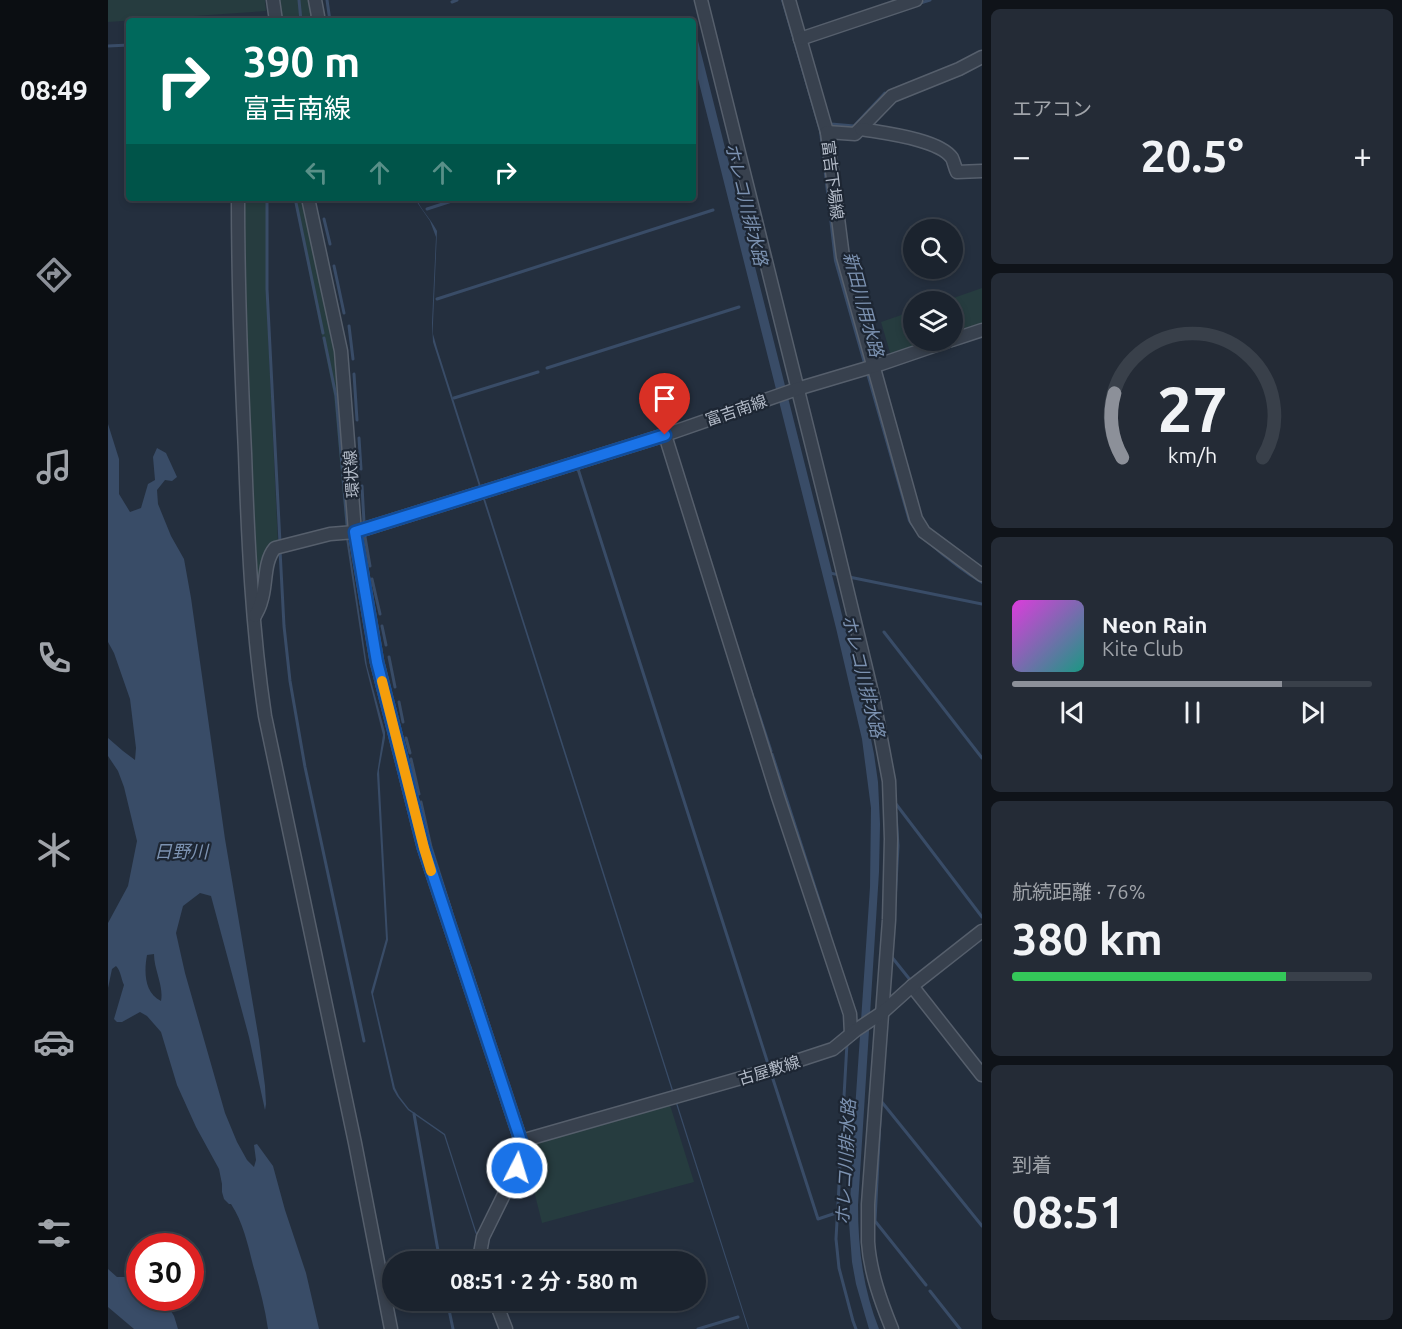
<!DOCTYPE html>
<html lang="ja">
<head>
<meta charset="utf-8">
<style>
	body { margin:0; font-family:Ubuntu,"Noto Sans JP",sans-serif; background:#242b36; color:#f1f3f6; height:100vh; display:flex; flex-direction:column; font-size:22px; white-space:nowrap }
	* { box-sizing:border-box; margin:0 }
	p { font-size:20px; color:#a0a4aa }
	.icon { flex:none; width:33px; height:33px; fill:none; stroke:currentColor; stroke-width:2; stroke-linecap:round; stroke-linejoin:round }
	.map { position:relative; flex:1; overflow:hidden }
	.sheet { display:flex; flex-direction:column; gap:9px; padding:9px; background:#0f1319; width:420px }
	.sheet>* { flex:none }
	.guide { position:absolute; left:18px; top:18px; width:570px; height:183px; border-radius:6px; box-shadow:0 3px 9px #0003,0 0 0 2px #39404a; background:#00695c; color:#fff; overflow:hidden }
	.buttons { position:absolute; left:795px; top:219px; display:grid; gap:12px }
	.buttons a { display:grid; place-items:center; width:60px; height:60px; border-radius:50%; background:#1b232e; box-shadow:0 3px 9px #0003,0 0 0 2px #39404a; font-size:30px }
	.speed { position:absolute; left:18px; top:1233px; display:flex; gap:12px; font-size:30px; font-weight:700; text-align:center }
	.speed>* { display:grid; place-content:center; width:78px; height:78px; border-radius:50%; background:#1b232e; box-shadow:0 3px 9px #0003,0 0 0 2px #39404a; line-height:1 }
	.speed .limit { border:9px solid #d22; background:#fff; color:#111 }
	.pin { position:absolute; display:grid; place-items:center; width:51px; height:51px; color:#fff; margin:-62px -26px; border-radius:50% 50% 50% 0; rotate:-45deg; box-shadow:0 0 6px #0007 }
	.pin .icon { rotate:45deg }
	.me { position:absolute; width:66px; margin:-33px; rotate:5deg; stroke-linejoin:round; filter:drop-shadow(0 0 4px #0008) }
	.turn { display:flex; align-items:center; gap:21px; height:126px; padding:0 18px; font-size:27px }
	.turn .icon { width:78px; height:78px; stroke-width:2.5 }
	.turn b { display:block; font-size:42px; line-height:51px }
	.lanes { display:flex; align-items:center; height:57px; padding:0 18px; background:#0003; justify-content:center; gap:30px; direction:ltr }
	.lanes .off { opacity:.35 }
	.big { font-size:45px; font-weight:600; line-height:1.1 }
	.sheet .card { flex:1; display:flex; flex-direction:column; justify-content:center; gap:9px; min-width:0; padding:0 21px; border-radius:9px; background:#242b36 }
	.sheet .dial { align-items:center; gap:0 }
	.dial svg { height:156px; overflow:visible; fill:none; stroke:#39404a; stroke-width:7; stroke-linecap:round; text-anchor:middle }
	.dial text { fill:#f1f3f6; stroke:none }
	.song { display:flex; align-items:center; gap:18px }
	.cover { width:72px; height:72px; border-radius:9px; background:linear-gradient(135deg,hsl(300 70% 55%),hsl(170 70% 35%)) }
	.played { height:6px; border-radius:3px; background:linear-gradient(90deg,#8c9099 75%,#39404a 75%) }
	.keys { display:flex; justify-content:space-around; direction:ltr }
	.heat { display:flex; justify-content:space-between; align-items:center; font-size:33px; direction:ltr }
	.charge { height:9px; border-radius:4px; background:linear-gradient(90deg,#34c759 76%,#39404a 0) }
	.trip { position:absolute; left:274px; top:1251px; width:324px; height:60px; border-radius:30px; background:#1b232e; box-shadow:0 3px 9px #0003,0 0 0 2px #39404a; font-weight:600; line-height:60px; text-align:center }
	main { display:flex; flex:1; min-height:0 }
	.dock { display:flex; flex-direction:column; width:108px; justify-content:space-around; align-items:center; background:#0b0e12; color:#a0a4aa }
	.dock .icon { width:42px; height:42px }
	.dock .on { color:#8c9099 }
	.dock b { font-size:27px; color:#f1f3f6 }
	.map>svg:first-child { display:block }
</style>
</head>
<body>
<main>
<nav class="dock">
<b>08:49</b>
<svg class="icon on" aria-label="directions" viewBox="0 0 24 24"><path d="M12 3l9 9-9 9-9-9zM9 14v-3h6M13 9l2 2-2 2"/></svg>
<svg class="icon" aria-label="music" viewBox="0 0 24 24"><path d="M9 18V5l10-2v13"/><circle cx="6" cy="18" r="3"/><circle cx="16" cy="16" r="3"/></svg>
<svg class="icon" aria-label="phone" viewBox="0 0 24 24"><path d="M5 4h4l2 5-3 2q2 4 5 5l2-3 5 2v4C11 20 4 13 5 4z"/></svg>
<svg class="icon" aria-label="climate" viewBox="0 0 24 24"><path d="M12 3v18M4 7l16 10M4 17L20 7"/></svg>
<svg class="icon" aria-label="car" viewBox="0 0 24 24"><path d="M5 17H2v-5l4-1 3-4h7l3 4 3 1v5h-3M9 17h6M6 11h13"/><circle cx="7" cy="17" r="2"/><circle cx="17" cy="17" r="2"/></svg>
<svg class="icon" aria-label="filters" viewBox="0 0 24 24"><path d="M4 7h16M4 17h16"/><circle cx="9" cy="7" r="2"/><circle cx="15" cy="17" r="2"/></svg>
</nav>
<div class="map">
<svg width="874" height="1329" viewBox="0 0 874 1329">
	<rect width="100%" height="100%" fill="#242f3e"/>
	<g fill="#263c3f">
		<path d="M0,0H157L158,11L0,22Z"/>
		<path d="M170,0H201L203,10L202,21H173Z"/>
		<path d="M135,198H159L158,289L170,545L149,602L135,254Z"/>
		<path d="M186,198H196L228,353L242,525L238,530L226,396Z"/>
		<path d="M874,288V325L845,335L844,302H834Z"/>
		<path d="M805,311L806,340L829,341L783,356L773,322Z"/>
		<path d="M562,1105L586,1182L434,1223L416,1151L423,1145Z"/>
	</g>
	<g fill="#394c67" fill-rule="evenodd">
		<path d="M673,0H678L714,130L730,261L804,519L874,579V584C855,573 810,539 800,521L726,261L711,131Z"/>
		<path d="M585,21L724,572L740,575V578L724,575L755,699L766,754L770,782L772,824L771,872L750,1205C750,1248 755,1289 771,1329H761L748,1284L744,1262L741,1222L747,1110L762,887L763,808L754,739L728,628L585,59Z"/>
		<path d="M306,198H308C313,210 323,219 329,231L325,323V334L329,348L641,1329H640L600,1204L325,342L324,323L328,237L322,221Z"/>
		<path d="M0,424L11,459V494L22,512L33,508L40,484L47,480L45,457L49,448L58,453L69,477L64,481L57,480L49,490L50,504L63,536L76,559L83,598L117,839L151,1040L157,1086L158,1104L157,1110L141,1037L103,896L92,893L75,906L68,933L77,973L117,1113L129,1142L139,1160L146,1167L148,1160L146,1145L149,1144L165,1166L177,1210L198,1273L211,1329H160C157,1307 151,1286 145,1265C140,1245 135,1222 123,1204H121L116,1199L114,1192V1184L111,1169L88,1127L69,1085L53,1032L39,1016L32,1012L14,1022H9L6,1019L16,985C13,979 13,971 8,966L4,969L0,988V923L20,886L29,841L16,787L10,771L0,756V738L15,751L27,760L28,748L22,699L6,653L0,642ZM46,954C46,970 56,986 53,1001C36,993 36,971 39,955Z"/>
		<path d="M240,537L259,666L277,732V738L271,770L280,940L265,994L287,1088L291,1096L301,1109L337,1134L368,1231L381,1261H380L367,1232L336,1135L300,1110L289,1096L285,1089L263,992L278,939L269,774L275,735L257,663L238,538Z"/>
		<path d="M0,1269L9,1277H17L31,1279L32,1298H55L66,1316L70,1329H26L0,1307Z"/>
	</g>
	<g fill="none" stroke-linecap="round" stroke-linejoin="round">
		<g stroke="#394c67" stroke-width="3">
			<path d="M191,0L193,21"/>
			<path d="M219,0L222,21"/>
			<path d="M344,2L349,0"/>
			<path d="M809,4L822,0"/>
			<path d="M0,46L21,45"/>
			<path d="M585,123H586"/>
			<path d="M723,124L746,126L777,93"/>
			<path d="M159,198V289L172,543"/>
			<path d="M187,198L215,333"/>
			<path d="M212,198V201"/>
			<path d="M319,209L353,198"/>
			<path d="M216,219L222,244"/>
			<path d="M226,266L236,313"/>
			<path d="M329,299L605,210"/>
			<path d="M241,326L245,359"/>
			<path d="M216,338L228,396L239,524"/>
			<path d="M439,368L631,307"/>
			<path d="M246,374L249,420"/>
			<path d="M346,398L430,372"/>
			<path d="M251,438L253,469"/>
			<path d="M470,469L661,1067"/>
			<path d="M254,486L256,522"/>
			<path d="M257,537L262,566"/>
			<path d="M172,550L176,626L182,681L197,767L256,1041"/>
			<path d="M741,577L874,604"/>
			<path d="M264,579L272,614"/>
			<path d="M274,626L278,645"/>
			<path d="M776,632L874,758"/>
			<path d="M281,657L287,687"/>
			<path d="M637,673L644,694"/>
			<path d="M646,699L663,751"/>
			<path d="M291,702L295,722"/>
			<path d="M298,738L302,753"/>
			<path d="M664,754L721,931"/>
			<path d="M303,759L311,794"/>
			<path d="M313,802L323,847L343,910"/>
			<path d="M788,804L874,917"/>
			<path d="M787,902L790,846L788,813"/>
			<path d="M783,956L803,981"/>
			<path d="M362,967L379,1019"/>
			<path d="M739,1043L728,1239L731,1268L745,1321L748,1329"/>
			<path d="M663,1073L710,1219L728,1213"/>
			<path d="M773,1101L874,1226"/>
			<path d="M306,1114L332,1262"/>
			<path d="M772,1119L767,1221L818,1285"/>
			<path d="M822,1291L852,1329"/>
			<path d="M339,1300L345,1329"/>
			<path d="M590,1329L630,1317"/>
		</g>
		<g stroke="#565f6c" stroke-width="15">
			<g id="street">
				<path d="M165,0L168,21"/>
				<path d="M207,0L210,16L208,21"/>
				<path d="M593,0L726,535L766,701L781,781L783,839L781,920L760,1204C760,1217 760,1230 760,1242C762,1272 773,1302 784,1329"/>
				<path d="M681,0L719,132"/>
				<path d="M692,39L808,0"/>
				<path d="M874,57L851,69L784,96L747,134L719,132L735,257L808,519L816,532L874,575"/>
				<path d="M753,129C775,133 831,139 844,158C846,162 847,168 849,172L874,171"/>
				<path d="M130,198C130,283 133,368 137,453C140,541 144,629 157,716L247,1143L283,1329"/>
				<path d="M200,198L233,351L247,532L269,662L316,848L413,1141L409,1168L375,1237L371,1259L372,1262"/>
				<path d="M844,340L874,330"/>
				<path d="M557,435L670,797L742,1014L743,1034"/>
				<path d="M147,616C149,612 152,607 153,602C159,586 155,562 167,548L222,534L247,532L557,435L689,389L773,364L843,340"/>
				<path d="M804,986L874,1075"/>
				<path d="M413,1141L658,1071L725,1049L748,1030L775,1012L804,986L874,931"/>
				<path d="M387,1300L398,1329"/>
			</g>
		</g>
		<use href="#street" stroke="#38414e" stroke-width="12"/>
	</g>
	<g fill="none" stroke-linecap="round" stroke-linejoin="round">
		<g stroke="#114b97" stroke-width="15">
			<path id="route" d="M409,1168L413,1141L316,848L269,662L247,532L557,435"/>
		</g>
		<use href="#route" stroke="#1a73e8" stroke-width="10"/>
		<path stroke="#f59e0b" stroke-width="10" d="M274,681L316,848L323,871"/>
	</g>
	<g text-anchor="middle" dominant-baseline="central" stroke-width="4.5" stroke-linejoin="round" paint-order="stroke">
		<g font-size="16" fill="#b4bcc9" stroke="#1d2633">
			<text transform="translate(725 180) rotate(83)">富吉下場線</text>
			<text transform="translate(628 410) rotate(-19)">富吉南線</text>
			<text transform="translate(243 474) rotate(-94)">環状線</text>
			<text transform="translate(661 1070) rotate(-17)">古屋敷線</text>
		</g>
		<g font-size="18" font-style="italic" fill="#7c92b1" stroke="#1d2633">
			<text transform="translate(639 204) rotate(76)">ホレコ川排水路</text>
			<text transform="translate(756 304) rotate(75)">新田川用水路</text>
			<text transform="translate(756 676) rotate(76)">ホレコ川排水路</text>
			<text x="73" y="851">日野川</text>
			<text transform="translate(737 1162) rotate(-87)">ホレコ川排水路</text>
		</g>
	</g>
</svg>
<div class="buttons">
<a><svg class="icon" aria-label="search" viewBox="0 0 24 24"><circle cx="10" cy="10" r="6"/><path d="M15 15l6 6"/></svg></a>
<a><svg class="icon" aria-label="layers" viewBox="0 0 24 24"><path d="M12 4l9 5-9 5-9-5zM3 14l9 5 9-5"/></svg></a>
</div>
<div class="speed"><div class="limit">30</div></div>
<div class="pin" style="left:557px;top:435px;background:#d93025"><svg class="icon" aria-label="arrive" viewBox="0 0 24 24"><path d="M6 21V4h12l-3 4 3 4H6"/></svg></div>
<svg class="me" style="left:409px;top:1168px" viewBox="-20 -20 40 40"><circle r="17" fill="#1a73e8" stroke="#fff" stroke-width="3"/><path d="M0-11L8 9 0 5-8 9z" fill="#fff"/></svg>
<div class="trip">08:51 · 2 分 · 580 m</div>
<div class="guide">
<div class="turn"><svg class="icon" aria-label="right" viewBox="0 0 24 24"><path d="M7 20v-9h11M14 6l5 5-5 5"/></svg><div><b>390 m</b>富吉南線</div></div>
<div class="lanes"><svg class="icon off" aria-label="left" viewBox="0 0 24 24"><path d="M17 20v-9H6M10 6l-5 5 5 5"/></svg><svg class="icon off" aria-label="ahead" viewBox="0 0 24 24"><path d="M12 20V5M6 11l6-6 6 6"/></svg><svg class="icon off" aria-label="ahead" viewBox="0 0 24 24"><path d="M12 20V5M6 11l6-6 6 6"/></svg><svg class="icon" aria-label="right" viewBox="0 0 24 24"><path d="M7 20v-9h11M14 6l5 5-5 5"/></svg></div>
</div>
</div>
<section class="sheet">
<div class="card"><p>エアコン</p>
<div class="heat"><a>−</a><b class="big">20.5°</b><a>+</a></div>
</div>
<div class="card dial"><svg viewBox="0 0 100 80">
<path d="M14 69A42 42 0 1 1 86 69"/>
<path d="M14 69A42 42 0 0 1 10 36" stroke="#8c9099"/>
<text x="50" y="56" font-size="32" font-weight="700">27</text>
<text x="50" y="72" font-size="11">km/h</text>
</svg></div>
<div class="card">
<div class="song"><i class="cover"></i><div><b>Neon Rain</b><p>Kite Club</p></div></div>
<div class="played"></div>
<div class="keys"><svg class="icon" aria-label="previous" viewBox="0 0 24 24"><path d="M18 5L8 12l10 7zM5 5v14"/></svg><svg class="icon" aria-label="pause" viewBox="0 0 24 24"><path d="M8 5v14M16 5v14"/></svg><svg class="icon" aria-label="next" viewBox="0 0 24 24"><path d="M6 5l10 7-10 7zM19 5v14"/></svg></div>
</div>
<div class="card"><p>航続距離 · 76%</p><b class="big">380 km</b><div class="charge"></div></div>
<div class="card"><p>到着</p><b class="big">08:51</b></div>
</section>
</main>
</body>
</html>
